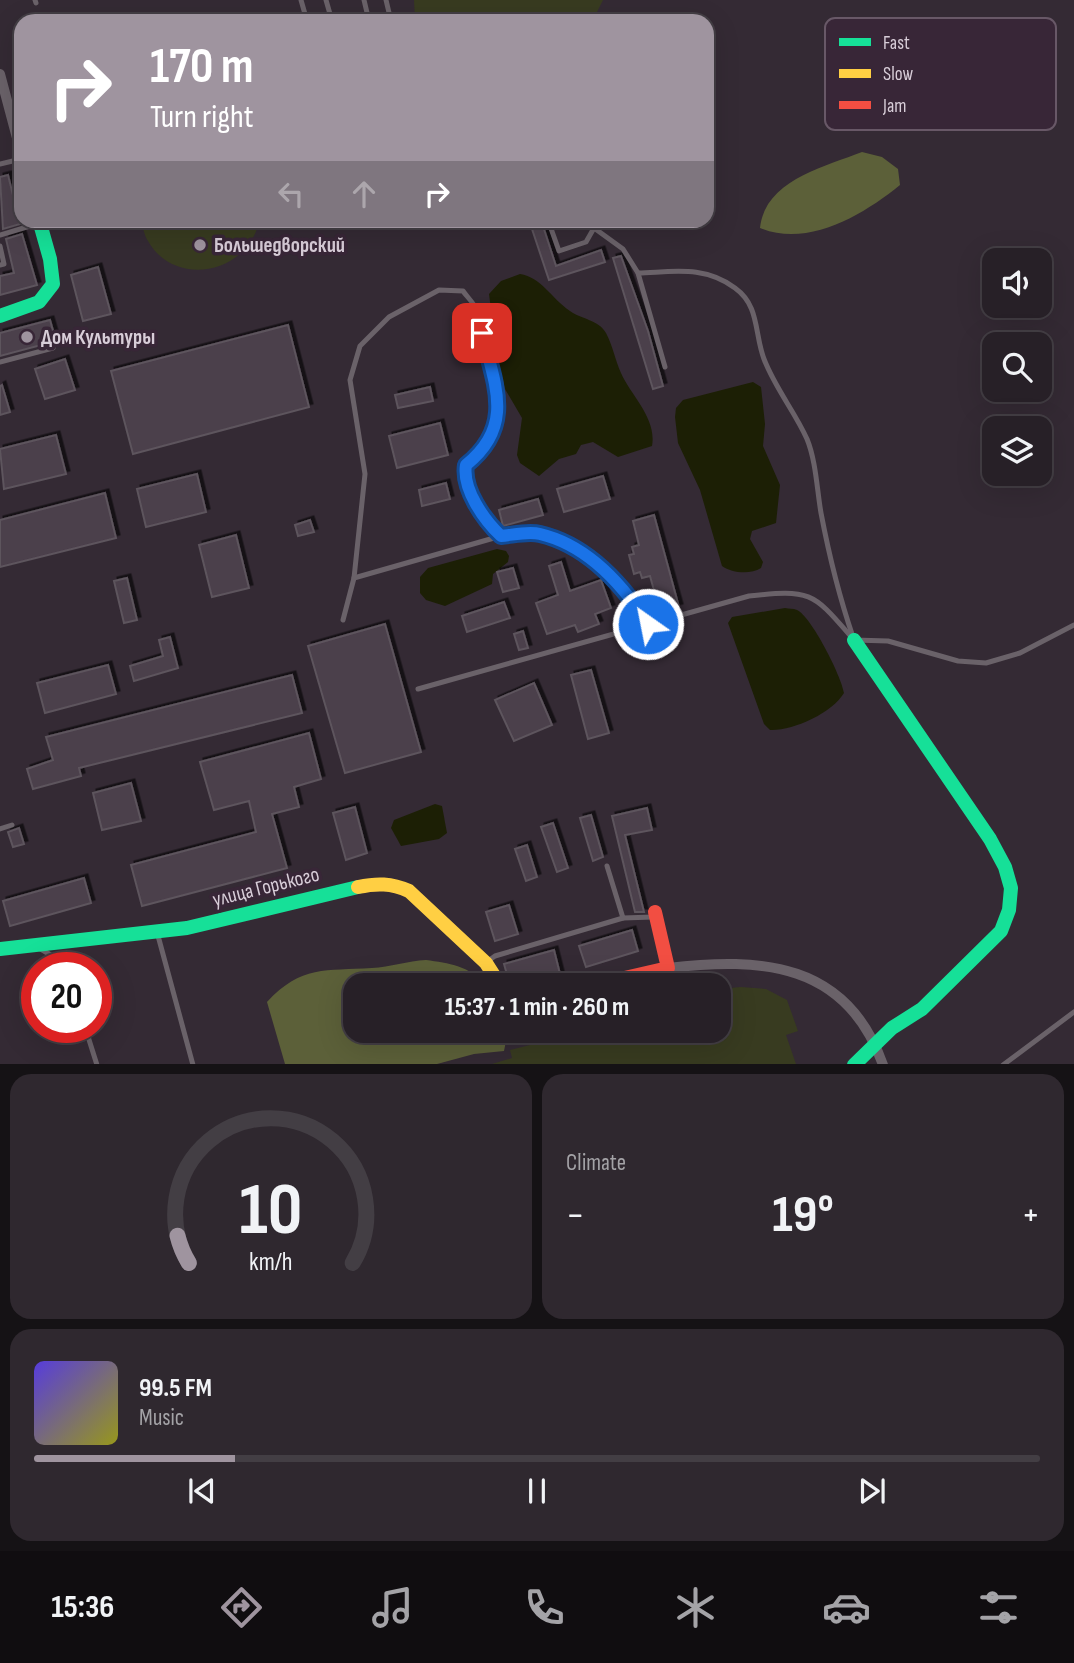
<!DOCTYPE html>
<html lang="en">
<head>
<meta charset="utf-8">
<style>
	body { margin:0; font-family:"Sofia Sans Condensed",sans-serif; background:#2f282f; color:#f1f3f6; height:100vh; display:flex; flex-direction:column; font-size:26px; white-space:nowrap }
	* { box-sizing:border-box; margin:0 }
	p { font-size:23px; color:#a4a3a7 }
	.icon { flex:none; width:38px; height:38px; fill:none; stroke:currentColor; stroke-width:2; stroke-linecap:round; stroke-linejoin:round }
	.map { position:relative; height:1064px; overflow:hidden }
	.drawer { display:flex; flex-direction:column; gap:10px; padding:10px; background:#151215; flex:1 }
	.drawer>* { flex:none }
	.guide { position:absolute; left:14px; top:14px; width:700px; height:214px; border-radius:21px; box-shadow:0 7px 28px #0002,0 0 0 2px #433e44; background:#9f949f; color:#fff; overflow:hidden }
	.buttons { position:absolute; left:982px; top:248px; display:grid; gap:14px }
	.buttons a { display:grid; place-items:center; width:70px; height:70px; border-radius:14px; background:#272027; box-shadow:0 7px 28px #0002,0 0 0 2px #433e44; font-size:35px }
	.speed { position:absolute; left:21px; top:952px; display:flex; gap:14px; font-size:35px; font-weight:700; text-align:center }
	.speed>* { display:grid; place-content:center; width:91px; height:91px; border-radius:50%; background:#272027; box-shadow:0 7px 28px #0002,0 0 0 2px #433e44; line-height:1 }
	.speed .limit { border:10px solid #d22; background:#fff; color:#111 }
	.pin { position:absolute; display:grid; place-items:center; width:60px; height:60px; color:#fff; margin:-30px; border-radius:14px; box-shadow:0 4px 10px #0006 }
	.me { position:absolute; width:77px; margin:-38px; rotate:327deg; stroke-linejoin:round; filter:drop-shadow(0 0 5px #0008) }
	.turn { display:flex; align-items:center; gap:24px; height:147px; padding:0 21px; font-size:32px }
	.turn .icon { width:91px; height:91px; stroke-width:2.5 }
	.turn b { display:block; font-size:49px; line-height:60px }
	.lanes { display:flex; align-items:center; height:66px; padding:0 21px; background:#0003; justify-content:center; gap:35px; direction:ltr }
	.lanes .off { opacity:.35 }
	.big { font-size:52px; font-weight:700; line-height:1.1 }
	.drawer .tile { flex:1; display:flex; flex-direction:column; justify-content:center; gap:10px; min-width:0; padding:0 24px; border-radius:21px; background:#2f282f }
	.drawer .dial { align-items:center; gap:0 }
	.dial svg { height:182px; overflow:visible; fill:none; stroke:#433e44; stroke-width:7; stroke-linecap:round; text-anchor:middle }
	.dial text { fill:#f1f3f6; stroke:none }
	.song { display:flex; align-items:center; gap:21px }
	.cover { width:84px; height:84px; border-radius:10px; background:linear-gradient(135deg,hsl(250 70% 55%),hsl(60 70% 35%)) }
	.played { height:7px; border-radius:4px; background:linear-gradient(90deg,#9f949f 20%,#433e44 20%) }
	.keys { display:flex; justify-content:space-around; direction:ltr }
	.heat { display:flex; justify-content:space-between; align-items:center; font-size:38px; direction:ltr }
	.drawer .tiles { flex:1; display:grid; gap:10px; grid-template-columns:1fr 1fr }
	.tile:last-child { grid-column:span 2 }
	.trip { position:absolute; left:343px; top:973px; width:388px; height:70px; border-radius:21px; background:#272027; box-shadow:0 7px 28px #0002,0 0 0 2px #433e44; font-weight:700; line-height:70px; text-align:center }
	.dock { display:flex; height:112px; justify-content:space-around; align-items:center; background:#100d10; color:#a4a3a7 }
	.dock .icon { width:49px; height:49px }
	.dock .on { color:#9f949f }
	.dock b { font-size:32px; color:#f1f3f6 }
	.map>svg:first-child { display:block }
</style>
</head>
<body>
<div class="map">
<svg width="1074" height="1065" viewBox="0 0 1074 1065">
	<defs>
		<filter id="shadow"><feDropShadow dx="3.5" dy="-3.5" stdDeviation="0" flood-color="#0009"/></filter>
	</defs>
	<rect width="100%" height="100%" fill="#342a34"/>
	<g fill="#383b20">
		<path d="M414,0H603L594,18L571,21H415Z"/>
		<path d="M141,221V220L259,221C249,273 175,289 148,241C144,235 143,227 141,221Z"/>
		<path d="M741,987L766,989L787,1000L798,1031L786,1035L796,1064H492L512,1058L510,1050L586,1031H719V989Z"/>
	</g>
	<g fill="#5c6039">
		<path d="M862,152L882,157L898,169L900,185C863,215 808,248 760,228C765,180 824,167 862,152Z"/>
		<path d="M426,960C448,963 471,966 485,985H355V1031H508L504,1051L474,1054L437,1064H285L267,1002C301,965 326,971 372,968C390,967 408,961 426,960Z"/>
	</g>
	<g fill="#1c1f05">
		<path d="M520,274C541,277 551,298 570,311C581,319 599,320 606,333C613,346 615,360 621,373C631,396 657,418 652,446L618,457L593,442L581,445L576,454L559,459L539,476L520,463L517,455L522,418L505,389L497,356L489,294L501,281Z"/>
		<path d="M753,382L761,387L765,424L763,446L780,485L776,523L752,531L750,539L763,562L761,568C750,575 732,573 722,566L700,490L678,443L675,417L676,408L683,400Z"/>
		<path d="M497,549L506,551L509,556L508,562L493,574L492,584L445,606L426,600L420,593V577L428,568Z"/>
		<path d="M785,608C789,609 793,608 797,610C811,616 842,677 844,693C832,713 793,731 770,730L764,724L728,623L732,617Z"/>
		<path d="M435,804L442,806L447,833L439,839L401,846L391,828L394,820Z"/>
	</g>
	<g fill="#4b3f4b" stroke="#5d545d" stroke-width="2" filter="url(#shadow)">
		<path d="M8,175L20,224L3,229L0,177Z"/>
		<path d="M529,220H541L556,266L601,250L605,262L549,280Z"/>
		<path d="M22,234L37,285L0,295V276L14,273L6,239Z"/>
		<path d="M621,256L648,331L663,386L653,389L613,258Z"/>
		<path d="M98,267L111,314L83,321L71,275Z"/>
		<path d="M50,320L56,341L0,356V333Z"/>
		<path d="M288,325L309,407L133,454L111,371Z"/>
		<path d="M65,359L75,390L45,399L35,369Z"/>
		<path d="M2,385L10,412L0,415V386Z"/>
		<path d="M430,387L433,401L398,408L395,395Z"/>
		<path d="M440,423L448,455L397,468L389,436Z"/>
		<path d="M56,435L66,474L4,489L0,449Z"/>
		<path d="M197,474L206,512L146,527L137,489Z"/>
		<path d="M603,476L610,499L564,512L557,489Z"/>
		<path d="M446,483L450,499L422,506L419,490Z"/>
		<path d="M105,493L116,538L0,567V520Z"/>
		<path d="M538,499L543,515L503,526L499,510Z"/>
		<path d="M654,515L679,607L660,612L650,576L642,578L640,572L634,574L629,555L634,554L632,547L639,545L633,521Z"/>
		<path d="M310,520L314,532L298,536L295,525Z"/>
		<path d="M236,535L249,588L212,597L199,545Z"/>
		<path d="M561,562L570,591L601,580L611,608L595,614L599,624L578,632L575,625L547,634L536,603L558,595L549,566Z"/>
		<path d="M513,568L519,588L503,592L497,572Z"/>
		<path d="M127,578L137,620L124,623L114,581Z"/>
		<path d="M504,602L510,618L467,632L462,616Z"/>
		<path d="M385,624L421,752L345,773L308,646Z"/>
		<path d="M523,631L528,648L519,650L514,634Z"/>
		<path d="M170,637L178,668L134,681L130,666L163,656L159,640Z"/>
		<path d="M108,665L116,694L45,713L37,683Z"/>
		<path d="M591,670L609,733L588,739L571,675Z"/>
		<path d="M292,675L302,713L79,768L81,776L33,789L27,769L53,760L46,737Z"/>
		<path d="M534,683L552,725L514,741L495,700Z"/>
		<path d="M309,733L321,779L294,787L299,807L272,814L287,868L142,906L131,865L256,832L249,801L214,810L200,762Z"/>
		<path d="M131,783L141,821L102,830L93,793Z"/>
		<path d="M355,807L367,853L346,860L333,813Z"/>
		<path d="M647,808L652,830L625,835L644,912H635L612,816Z"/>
		<path d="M591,815L603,857L593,861L580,818Z"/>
		<path d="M553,823L568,868L557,872L541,827Z"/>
		<path d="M19,828L24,844L13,847L8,832Z"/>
		<path d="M527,845L537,877L526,881L515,849Z"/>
		<path d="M84,878L91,903L10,926L3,901Z"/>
		<path d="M509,905L518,934L495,941L486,912Z"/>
		<path d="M632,930L638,951L586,967L579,946Z"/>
		<path d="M554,950L560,974L510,985L504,964Z"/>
	</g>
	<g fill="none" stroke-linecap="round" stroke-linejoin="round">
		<g stroke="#6a6269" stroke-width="5">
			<path d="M35,0L36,3"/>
			<path d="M301,0L307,21"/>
			<path d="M326,0L332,21"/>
			<path d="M364,0L369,21"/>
			<path d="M386,0L391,21"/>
			<path d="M0,164L21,159"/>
			<path d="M548,220L559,251L586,242L594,228"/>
			<path d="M583,220L623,249L638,273L665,367"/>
			<path d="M0,235L40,223"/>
			<path d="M0,246L4,264L0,265"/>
			<path d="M638,273C673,272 704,265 735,288C760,306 754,333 764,359C775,388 795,412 807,439C816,461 817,490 821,513C829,555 839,596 853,637"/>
			<path d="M0,362L53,348"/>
			<path d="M354,578L501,536"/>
			<path d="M343,620L354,578L365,474L350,380L360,346L389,317L439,290L463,291C467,297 474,303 476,309C484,325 501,399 499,416C496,437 482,452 466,465C462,489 484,520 501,536C513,535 529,531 540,534C587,545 623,585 648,624"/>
			<path d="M418,689L749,596C813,589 813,593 854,640L888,641L958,661L986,663L1020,653L1074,625"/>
			<path d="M0,829L12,825"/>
			<path d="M607,866L623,918"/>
			<path d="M157,932L193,1065"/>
			<path d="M39,948L54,957L63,968"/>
			<path d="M488,961L495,956L623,918L653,917"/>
			<path d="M85,1027L97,1065"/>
			<path d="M1003,1065L1074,1012"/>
		</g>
		<g stroke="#6a6269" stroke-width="10">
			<path d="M0,74L21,153"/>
			<path d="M668,968C761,957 847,962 883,1065"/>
		</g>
		<g stroke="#16e098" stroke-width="14">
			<path d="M0,316L39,302L53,284L50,259L39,220"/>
			<path d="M854,640L990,839L1005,867L1011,888L1009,910L1001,931L922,1009L892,1028L854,1065"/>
			<path d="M0,949L187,928L358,887"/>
		</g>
		<path stroke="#ffcf43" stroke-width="14" d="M358,887C377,883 391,883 409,891L486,963L500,985"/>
		<path stroke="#f24e42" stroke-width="14" d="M594,985L668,968L655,912"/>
	</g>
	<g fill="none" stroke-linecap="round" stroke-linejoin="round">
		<g stroke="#114b97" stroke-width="18">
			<path id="route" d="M482,333C495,385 515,426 466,465C462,489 484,520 501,536C513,535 528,531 540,534C587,545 623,585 648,624"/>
		</g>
		<use href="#route" stroke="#1a73e8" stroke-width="12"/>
	</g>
	<g fill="#9f949f" stroke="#382637" stroke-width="2.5">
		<circle cx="200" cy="245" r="7"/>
		<circle cx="27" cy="337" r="7"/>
	</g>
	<g text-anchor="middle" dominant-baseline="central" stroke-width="7" stroke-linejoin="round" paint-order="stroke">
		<g font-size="21" font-weight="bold" fill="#d8cdd8" stroke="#382637" text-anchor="start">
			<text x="214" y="245">Большедворский</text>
			<text x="41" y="337">Дом Культуры</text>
		</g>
		<g font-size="21" fill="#d8cdd8" stroke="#382637">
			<text transform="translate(266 887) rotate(-14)">улица Горького</text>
		</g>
	</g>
	<rect x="825" y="18" width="231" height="112" rx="10" fill="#382637" stroke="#685867" stroke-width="2"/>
	<rect x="839" y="38" width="32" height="8" fill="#16e098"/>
	<rect x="839" y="69" width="32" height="9" fill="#ffcf43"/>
	<rect x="839" y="101" width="32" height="8" fill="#f24e42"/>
	<g font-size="19" fill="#d8cdd8">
		<text x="883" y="49">Fast</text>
		<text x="883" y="80">Slow</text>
		<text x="883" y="112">Jam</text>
	</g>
</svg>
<div class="buttons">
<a><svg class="icon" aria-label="sound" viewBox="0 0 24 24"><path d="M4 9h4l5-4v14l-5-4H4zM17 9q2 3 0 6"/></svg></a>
<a><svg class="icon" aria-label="search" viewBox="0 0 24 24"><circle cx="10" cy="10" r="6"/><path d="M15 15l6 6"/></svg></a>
<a><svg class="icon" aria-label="layers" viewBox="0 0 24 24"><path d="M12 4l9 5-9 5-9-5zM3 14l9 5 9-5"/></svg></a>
</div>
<div class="speed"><div class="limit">20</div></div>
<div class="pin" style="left:482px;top:333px;background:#d93025"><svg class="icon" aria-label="arrive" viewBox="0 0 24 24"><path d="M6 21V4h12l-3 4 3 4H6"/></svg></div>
<svg class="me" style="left:648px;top:624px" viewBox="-20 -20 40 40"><circle r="17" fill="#1a73e8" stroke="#fff" stroke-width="3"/><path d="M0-11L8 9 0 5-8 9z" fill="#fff"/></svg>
<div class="trip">15:37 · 1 min · 260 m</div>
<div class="guide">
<div class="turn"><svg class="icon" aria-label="right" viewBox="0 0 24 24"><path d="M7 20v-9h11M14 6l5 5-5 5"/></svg><div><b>170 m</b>Turn right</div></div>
<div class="lanes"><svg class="icon off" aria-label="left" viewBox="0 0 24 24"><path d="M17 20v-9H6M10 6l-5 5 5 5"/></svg><svg class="icon off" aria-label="ahead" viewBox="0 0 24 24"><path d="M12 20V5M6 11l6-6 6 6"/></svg><svg class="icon" aria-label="right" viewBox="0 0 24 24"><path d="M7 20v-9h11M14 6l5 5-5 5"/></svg></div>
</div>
</div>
<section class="drawer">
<div class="tiles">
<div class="tile dial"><svg viewBox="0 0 100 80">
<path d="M14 69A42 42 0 1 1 86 69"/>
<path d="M14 69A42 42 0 0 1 9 57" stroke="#9f949f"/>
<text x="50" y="56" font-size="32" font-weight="700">10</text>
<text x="50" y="72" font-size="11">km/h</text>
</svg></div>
<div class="tile"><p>Climate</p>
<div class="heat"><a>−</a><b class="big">19°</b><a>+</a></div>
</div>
<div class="tile">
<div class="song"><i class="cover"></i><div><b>99.5 FM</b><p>Music</p></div></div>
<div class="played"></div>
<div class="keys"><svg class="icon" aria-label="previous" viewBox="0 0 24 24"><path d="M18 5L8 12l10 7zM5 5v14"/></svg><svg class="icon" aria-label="pause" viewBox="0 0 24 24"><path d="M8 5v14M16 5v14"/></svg><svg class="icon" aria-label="next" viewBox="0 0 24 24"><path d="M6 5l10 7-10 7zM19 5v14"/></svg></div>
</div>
</div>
</section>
<nav class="dock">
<b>15:36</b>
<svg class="icon on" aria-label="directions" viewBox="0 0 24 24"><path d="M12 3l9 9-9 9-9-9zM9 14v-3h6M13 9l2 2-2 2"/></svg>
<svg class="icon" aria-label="music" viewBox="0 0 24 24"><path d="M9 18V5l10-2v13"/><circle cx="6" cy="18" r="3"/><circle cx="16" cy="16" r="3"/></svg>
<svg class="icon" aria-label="phone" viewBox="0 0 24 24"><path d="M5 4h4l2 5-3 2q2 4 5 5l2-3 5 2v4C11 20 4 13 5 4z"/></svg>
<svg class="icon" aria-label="climate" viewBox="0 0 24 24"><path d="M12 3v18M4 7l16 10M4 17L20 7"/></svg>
<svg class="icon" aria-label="car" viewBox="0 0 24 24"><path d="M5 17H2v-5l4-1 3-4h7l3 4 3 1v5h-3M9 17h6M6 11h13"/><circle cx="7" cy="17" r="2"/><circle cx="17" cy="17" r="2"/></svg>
<svg class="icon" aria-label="filters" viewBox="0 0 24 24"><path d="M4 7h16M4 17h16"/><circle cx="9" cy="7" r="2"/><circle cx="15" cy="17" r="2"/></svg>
</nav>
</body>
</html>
